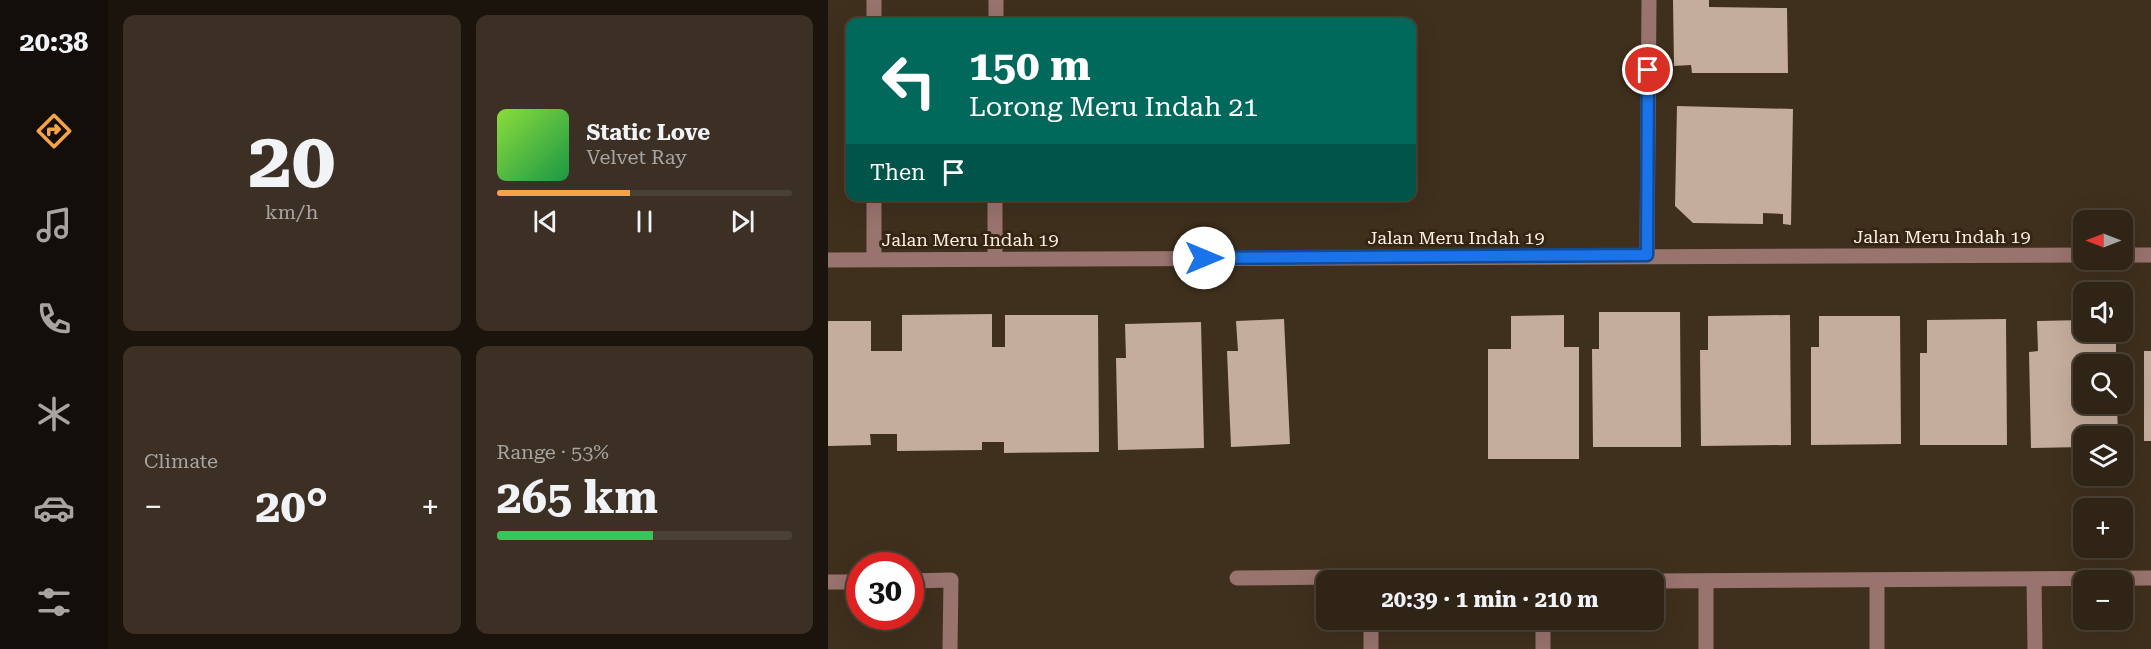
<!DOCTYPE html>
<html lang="en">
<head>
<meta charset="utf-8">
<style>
	body { margin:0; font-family:"Roboto Serif",serif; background:#3b3023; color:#f1f3f6; height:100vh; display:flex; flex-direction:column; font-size:22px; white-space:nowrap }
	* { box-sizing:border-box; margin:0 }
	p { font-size:20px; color:#a7a4a1 }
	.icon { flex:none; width:33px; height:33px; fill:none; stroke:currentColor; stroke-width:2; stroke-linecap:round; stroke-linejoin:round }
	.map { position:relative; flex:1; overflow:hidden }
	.side { display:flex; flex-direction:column; gap:15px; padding:15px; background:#1a140c; width:720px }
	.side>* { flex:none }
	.banner { position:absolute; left:18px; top:18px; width:570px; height:183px; border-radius:12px; box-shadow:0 6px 24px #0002,0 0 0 2px #4a4135; background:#00695c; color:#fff; overflow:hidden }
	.needle { width:39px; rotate:270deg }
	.controls { position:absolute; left:1245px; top:210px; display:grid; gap:12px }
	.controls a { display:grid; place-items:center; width:60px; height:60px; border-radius:12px; background:#2f2416; box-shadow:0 6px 24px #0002,0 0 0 2px #4a4135; font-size:30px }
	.speed { position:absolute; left:18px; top:552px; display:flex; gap:12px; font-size:30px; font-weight:700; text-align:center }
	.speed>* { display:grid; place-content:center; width:78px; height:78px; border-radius:50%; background:#2f2416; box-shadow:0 6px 24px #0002,0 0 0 2px #4a4135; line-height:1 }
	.speed .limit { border:9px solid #d22; background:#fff; color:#111 }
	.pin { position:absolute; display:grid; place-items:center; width:51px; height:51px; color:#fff; margin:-26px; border:3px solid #fff; border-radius:50%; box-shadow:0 2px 6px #0007 }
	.me { position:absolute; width:66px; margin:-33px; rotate:90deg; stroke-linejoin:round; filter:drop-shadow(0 0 4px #0008) }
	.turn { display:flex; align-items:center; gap:21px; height:126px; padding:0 24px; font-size:27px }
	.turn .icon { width:78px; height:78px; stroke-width:2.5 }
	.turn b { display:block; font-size:42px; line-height:51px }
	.then { display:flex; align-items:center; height:57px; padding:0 24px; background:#0003; gap:12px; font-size:22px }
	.big { font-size:45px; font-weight:700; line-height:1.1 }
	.side .tile { flex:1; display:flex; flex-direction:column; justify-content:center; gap:9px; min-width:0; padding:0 21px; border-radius:12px; background:#3b3023 }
	.side .dial { align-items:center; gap:0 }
	.dial b { font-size:78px; line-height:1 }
	.song { display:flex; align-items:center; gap:18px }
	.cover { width:72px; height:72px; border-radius:9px; background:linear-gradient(135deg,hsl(90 70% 55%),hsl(140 70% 35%)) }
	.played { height:6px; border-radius:3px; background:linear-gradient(90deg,#f5a346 45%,#4a4135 45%) }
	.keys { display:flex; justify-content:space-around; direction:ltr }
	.heat { display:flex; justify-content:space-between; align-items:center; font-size:33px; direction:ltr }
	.charge { height:9px; border-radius:4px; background:linear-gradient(90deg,#34c759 53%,#4a4135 0) }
	.side .tiles { flex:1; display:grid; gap:15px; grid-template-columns:repeat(2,1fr) }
	.trip { position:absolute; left:488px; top:570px; width:348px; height:60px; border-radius:12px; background:#2f2416; box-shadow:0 6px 24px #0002,0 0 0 2px #4a4135; font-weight:700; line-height:60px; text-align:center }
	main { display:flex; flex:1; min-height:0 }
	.dock { display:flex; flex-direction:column; width:108px; justify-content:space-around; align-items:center; background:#130e09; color:#a7a4a1 }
	.dock .icon { width:42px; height:42px }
	.dock .active { color:#f5a346 }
	.dock b { font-size:27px; color:#f1f3f6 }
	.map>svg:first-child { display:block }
</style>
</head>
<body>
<main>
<nav class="dock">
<b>20:38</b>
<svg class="icon active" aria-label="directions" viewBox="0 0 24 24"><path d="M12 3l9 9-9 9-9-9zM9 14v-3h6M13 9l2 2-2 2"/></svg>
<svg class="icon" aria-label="music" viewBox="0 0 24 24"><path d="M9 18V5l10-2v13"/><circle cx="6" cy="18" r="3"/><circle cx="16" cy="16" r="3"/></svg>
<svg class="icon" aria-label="phone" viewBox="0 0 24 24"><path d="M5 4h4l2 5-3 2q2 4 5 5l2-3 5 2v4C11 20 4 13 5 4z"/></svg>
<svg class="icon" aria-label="climate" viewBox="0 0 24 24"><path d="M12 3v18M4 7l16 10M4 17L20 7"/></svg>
<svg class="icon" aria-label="car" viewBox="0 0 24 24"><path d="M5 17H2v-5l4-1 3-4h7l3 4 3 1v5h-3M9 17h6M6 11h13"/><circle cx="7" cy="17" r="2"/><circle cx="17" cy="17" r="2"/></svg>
<svg class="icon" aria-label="filters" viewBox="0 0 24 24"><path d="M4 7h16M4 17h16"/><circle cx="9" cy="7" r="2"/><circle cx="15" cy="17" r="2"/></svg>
</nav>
<section class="side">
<div class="tiles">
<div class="tile dial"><b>20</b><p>km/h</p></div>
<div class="tile">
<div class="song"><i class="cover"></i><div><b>Static Love</b><p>Velvet Ray</p></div></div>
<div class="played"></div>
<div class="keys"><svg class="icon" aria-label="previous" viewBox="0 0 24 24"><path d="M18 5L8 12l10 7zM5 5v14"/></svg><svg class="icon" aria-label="pause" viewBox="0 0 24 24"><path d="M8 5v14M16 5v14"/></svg><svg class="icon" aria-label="next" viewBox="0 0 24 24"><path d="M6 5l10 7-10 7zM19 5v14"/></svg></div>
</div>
<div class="tile"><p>Climate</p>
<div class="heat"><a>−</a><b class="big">20°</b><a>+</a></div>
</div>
<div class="tile"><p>Range · 53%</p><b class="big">265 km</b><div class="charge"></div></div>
</div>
</section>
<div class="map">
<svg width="1323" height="649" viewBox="0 0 1323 649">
	<rect width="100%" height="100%" fill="#3f301d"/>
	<g fill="#c5ad9b">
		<path d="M845,0H881V7L959,8L960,73H864L863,65L846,66Z"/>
		<path d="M849,106L965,109L963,225L955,224V214L935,213V224L865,223L847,206Z"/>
		<path d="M771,312H852L853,447H765L764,349H771Z"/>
		<path d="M164,314V347H177V315H270L271,452L176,453V442H154V450L69,451V434H42L43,445L0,446V321H43V351H74V315Z"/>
		<path d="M736,315V347H751V459H660V349H683V316Z"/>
		<path d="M962,315L963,445L873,446L872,350H880V316Z"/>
		<path d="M991,316H1072L1073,444L983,445V347H991Z"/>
		<path d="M456,319L462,444L403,447L399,351H410L408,321Z"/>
		<path d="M1178,319L1179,445H1092V353H1099V320Z"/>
		<path d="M1256,320V332H1288V364H1256V404H1289L1290,436H1256V447L1203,448L1201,352L1210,351L1209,321Z"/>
		<path d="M373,322L376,448L290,450L288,358H298L297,324Z"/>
		<rect x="1316" y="351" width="7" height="90"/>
	</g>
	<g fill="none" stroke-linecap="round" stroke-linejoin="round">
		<g stroke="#99736e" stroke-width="15">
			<path d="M46,0V22"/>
			<path d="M168,22V0"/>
			<path d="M46,196V259"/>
			<path d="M819,255L821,0"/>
			<path d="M1294,255H1323"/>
			<path d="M167,259V196"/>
			<path d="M0,260L1256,255"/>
			<path d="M409,578L504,577L528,580"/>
			<path d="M1206,579L1207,649"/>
			<path d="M1049,580V649"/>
			<path d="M82,581L123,580L122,649"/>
			<path d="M825,581L1323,578"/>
			<path d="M878,581V649"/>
			<path d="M0,582H32"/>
			<path d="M543,620V649"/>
			<path d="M715,620V649"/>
		</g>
	</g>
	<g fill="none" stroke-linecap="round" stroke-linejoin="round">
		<g stroke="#114b97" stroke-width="15">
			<path id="route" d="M376,258L819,255L820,70"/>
		</g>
		<use href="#route" stroke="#1a73e8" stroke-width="10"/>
	</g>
	<g text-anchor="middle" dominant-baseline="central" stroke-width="6" stroke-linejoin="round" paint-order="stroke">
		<g font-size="18" fill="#f8eee2" stroke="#352613">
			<text x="1114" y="236">Jalan Meru Indah 19</text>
			<text x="628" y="237">Jalan Meru Indah 19</text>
			<text x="142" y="239">Jalan Meru Indah 19</text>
		</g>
	</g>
</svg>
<div class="controls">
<a><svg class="needle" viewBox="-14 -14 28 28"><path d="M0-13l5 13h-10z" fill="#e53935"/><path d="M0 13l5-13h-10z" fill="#a7a4a1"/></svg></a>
<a><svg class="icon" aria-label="sound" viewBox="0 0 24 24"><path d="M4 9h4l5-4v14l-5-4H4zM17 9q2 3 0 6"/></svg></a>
<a><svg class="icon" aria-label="search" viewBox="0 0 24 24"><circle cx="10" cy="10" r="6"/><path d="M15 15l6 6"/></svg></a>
<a><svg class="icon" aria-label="layers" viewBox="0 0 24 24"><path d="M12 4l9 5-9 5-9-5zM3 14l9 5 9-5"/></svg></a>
<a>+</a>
<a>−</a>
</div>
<div class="speed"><div class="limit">30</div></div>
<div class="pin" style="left:820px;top:70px;background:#d93025"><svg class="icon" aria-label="arrive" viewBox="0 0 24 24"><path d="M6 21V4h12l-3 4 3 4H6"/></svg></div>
<svg class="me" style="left:376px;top:258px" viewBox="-20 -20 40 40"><circle r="19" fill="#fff"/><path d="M0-13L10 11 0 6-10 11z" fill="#1a73e8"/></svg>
<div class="trip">20:39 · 1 min · 210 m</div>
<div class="banner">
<div class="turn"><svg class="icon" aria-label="left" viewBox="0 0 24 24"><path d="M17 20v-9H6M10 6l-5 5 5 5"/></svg><div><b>150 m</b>Lorong Meru Indah 21</div></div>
<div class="then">Then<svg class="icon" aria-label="arrive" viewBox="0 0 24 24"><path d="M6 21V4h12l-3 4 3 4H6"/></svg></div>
</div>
</div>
</main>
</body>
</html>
